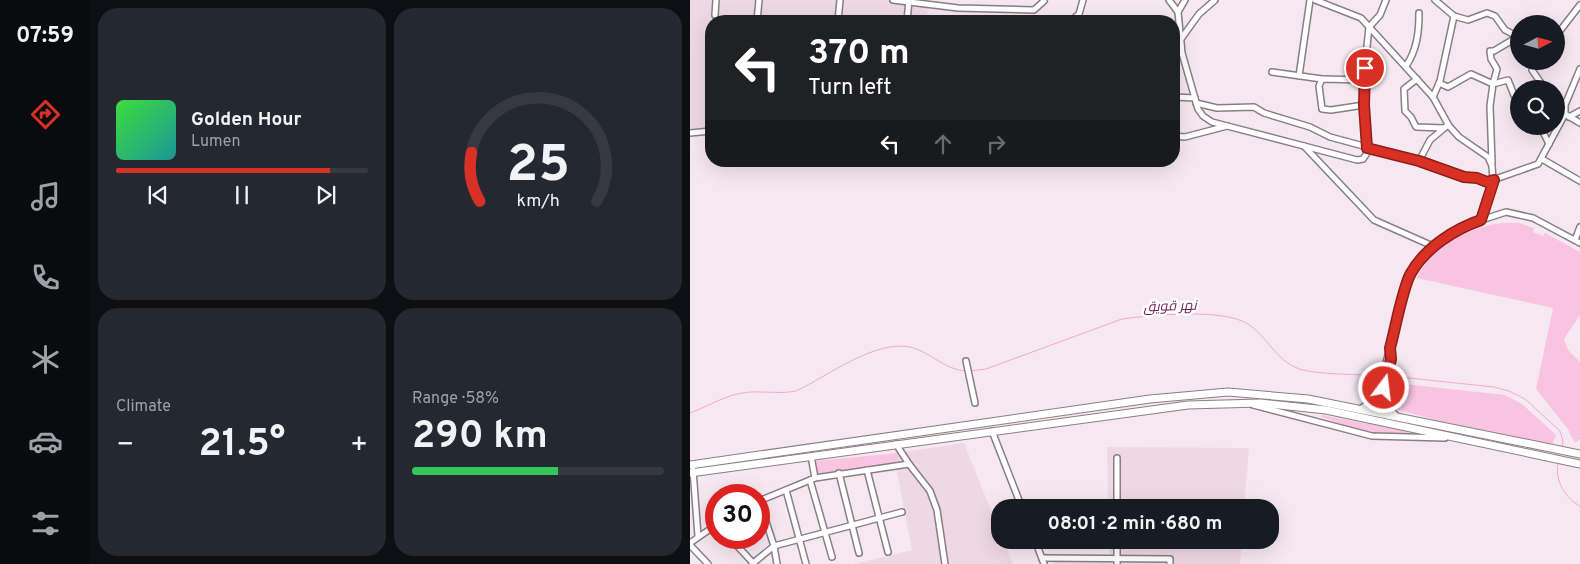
<!DOCTYPE html>
<html lang="en">
<head>
<meta charset="utf-8">
<style>
	body { margin:0; font-family:Overpass,Cairo,sans-serif; background:#242831; color:#f1f3f6; height:100vh; display:flex; flex-direction:column; font-size:19px; white-space:nowrap }
	* { box-sizing:border-box; margin:0 }
	p { font-size:16px; color:#9ea1a6 }
	.icon { flex:none; width:28px; height:28px; fill:none; stroke:currentColor; stroke-width:2; stroke-linecap:round; stroke-linejoin:round }
	.map { position:relative; flex:1; overflow:hidden }
	.sheet { display:flex; flex-direction:column; gap:8px; padding:8px; background:#0d0f14; width:600px }
	.sheet>* { flex:none }
	.banner { position:absolute; left:15px; top:15px; width:475px; height:152px; border-radius:20px; box-shadow:0 5px 20px #0002; background:#202124; color:#fff; overflow:hidden }
	.needle { width:32px; rotate:84deg }
	.tools { position:absolute; left:820px; top:15px; display:grid; gap:10px }
	.tools a { display:grid; place-items:center; width:55px; height:55px; border-radius:50%; background:#171b24; box-shadow:0 5px 20px #0002; font-size:25px }
	.speed { position:absolute; left:15px; top:484px; display:flex; gap:10px; font-size:25px; font-weight:700; text-align:center }
	.speed>* { display:grid; place-content:center; width:65px; height:65px; border-radius:50%; background:#171b24; box-shadow:0 5px 20px #0002; line-height:1 }
	.speed .limit { border:8px solid #d22; background:#fff; color:#111 }
	.pin { position:absolute; display:grid; place-items:center; width:42px; height:42px; color:#fff; margin:-21px; border:2px solid #fff; border-radius:50%; box-shadow:0 1px 5px #0007 }
	.me { position:absolute; width:55px; margin:-28px; rotate:15deg; stroke-linejoin:round; filter:drop-shadow(0 0 4px #0008) }
	.turn { display:flex; align-items:center; gap:18px; height:105px; padding:0 20px; font-size:22px }
	.turn .icon { width:65px; height:65px; stroke-width:2.5 }
	.turn b { display:block; font-size:35px; line-height:42px }
	.lanes { display:flex; align-items:center; height:48px; padding:0 20px; background:#0003; justify-content:center; gap:25px; direction:ltr }
	.lanes .off { opacity:.35 }
	.big { font-size:38px; font-weight:700; line-height:1.1 }
	.sheet .card { flex:1; display:flex; flex-direction:column; justify-content:center; gap:8px; min-width:0; padding:0 18px; border-radius:20px; background:#242831 }
	.sheet .dial { align-items:center; gap:0 }
	.dial svg { height:130px; overflow:visible; fill:none; stroke:#363941; stroke-width:7; stroke-linecap:round; text-anchor:middle }
	.dial text { fill:#f1f3f6; stroke:none }
	.song { display:flex; align-items:center; gap:15px }
	.cover { width:60px; height:60px; border-radius:8px; background:linear-gradient(135deg,hsl(120 70% 55%),hsl(180 70% 35%)) }
	.played { height:5px; border-radius:2px; background:linear-gradient(90deg,#d93025 85%,#363941 85%) }
	.keys { display:flex; justify-content:space-around; direction:ltr }
	.heat { display:flex; justify-content:space-between; align-items:center; font-size:28px; direction:ltr }
	.charge { height:8px; border-radius:4px; background:linear-gradient(90deg,#34c759 58%,#363941 0) }
	.sheet .tiles { flex:1; display:grid; gap:8px; grid-template-columns:repeat(2,1fr) }
	.trip { position:absolute; left:301px; top:499px; width:288px; height:50px; border-radius:20px; background:#171b24; box-shadow:0 5px 20px #0002; font-weight:700; line-height:50px; text-align:center }
	main { display:flex; flex:1; min-height:0 }
	.tabs { display:flex; flex-direction:column; width:90px; justify-content:space-around; align-items:center; background:#090b0e; color:#9ea1a6 }
	.tabs .icon { width:35px; height:35px }
	.tabs .active { color:#d93025 }
	.tabs b { font-size:22px; color:#f1f3f6 }
	.map>svg:first-child { display:block }
</style>
</head>
<body>
<main>
<nav class="tabs">
<b>07:59</b>
<svg class="icon active" aria-label="directions" viewBox="0 0 24 24"><path d="M12 3l9 9-9 9-9-9zM9 14v-3h6M13 9l2 2-2 2"/></svg>
<svg class="icon" aria-label="music" viewBox="0 0 24 24"><path d="M9 18V5l10-2v13"/><circle cx="6" cy="18" r="3"/><circle cx="16" cy="16" r="3"/></svg>
<svg class="icon" aria-label="phone" viewBox="0 0 24 24"><path d="M5 4h4l2 5-3 2q2 4 5 5l2-3 5 2v4C11 20 4 13 5 4z"/></svg>
<svg class="icon" aria-label="climate" viewBox="0 0 24 24"><path d="M12 3v18M4 7l16 10M4 17L20 7"/></svg>
<svg class="icon" aria-label="car" viewBox="0 0 24 24"><path d="M5 17H2v-5l4-1 3-4h7l3 4 3 1v5h-3M9 17h6M6 11h13"/><circle cx="7" cy="17" r="2"/><circle cx="17" cy="17" r="2"/></svg>
<svg class="icon" aria-label="filters" viewBox="0 0 24 24"><path d="M4 7h16M4 17h16"/><circle cx="9" cy="7" r="2"/><circle cx="15" cy="17" r="2"/></svg>
</nav>
<section class="sheet">
<div class="tiles">
<div class="card">
<div class="song"><i class="cover"></i><div><b>Golden Hour</b><p>Lumen</p></div></div>
<div class="played"></div>
<div class="keys"><svg class="icon" aria-label="previous" viewBox="0 0 24 24"><path d="M18 5L8 12l10 7zM5 5v14"/></svg><svg class="icon" aria-label="pause" viewBox="0 0 24 24"><path d="M8 5v14M16 5v14"/></svg><svg class="icon" aria-label="next" viewBox="0 0 24 24"><path d="M6 5l10 7-10 7zM19 5v14"/></svg></div>
</div>
<div class="card dial"><svg viewBox="0 0 100 80">
<path d="M14 69A42 42 0 1 1 86 69"/>
<path d="M14 69A42 42 0 0 1 9 39" stroke="#d93025"/>
<text x="50" y="56" font-size="32" font-weight="700">25</text>
<text x="50" y="72" font-size="11">km/h</text>
</svg></div>
<div class="card"><p>Climate</p>
<div class="heat"><a>−</a><b class="big">21.5°</b><a>+</a></div>
</div>
<div class="card"><p>Range · 58%</p><b class="big">290 km</b><div class="charge"></div></div>
</div>
</section>
<div class="map">
<svg width="890" height="564" viewBox="0 0 890 564">
	<rect width="100%" height="100%" fill="#f6e8f0"/>
	<g fill="#eed8e4">
		<path d="M0,0H238L237,21H21V128L0,129Z"/>
		<path d="M274,443L310,533V540H313L323,564H164L222,550L205,462L209,461L207,453Z"/>
		<path d="M417,447L559,448L554,507H418Z"/>
		<path d="M419,540H552L550,564H362L367,554L419,555Z"/>
	</g>
	<g fill="#f9c4e2">
		<path d="M811,223H829L844,228L843,232L853,236L855,233L890,252V315L874,339L878,350L890,362V439L885,443L877,428L846,389L863,308L727,278C740,246 779,228 811,223Z"/>
		<path d="M714,384L815,395L832,404L866,435L862,446L745,420L706,409L698,393L701,385Z"/>
		<path d="M632,415L722,432C691,439 659,426 631,417Z"/>
		<path d="M207,453L209,462L128,476L126,461Z"/>
	</g>
	<g fill="none" stroke-linecap="round" stroke-linejoin="round">
		<g stroke="#f0a9d2" stroke-width="1">
			<path d="M280,371L296,369L432,319C462,315 533,308 558,324C578,337 585,360 609,369C629,375 668,374 690,376"/>
			<path d="M699,376L804,387L819,391L835,399L870,431L873,441L872,447"/>
			<path d="M0,413C16,407 31,398 47,394C67,389 86,395 106,391C138,376 184,340 220,347C241,352 254,370 276,371"/>
			<path d="M868,463C864,480 876,499 890,506"/>
		</g>
		<g stroke="#8a7e85" stroke-width="8">
			<g id="street">
				<path d="M203,0L268,8L344,10L354,1"/>
				<path d="M479,0L488,12L492,53L508,109L513,116L522,122L614,146L684,220L745,247"/>
				<path d="M625,0L671,18L743,97L759,126L769,137L798,157L802,166L803,180L791,220"/>
				<path d="M488,12L495,0"/>
				<path d="M25,15L26,0"/>
				<path d="M764,16L778,20L797,13L805,16L815,30L825,35L824,39L804,51H800L801,59L807,69L803,84"/>
				<path d="M67,21L69,0"/>
				<path d="M148,21L150,0"/>
				<path d="M217,21L219,0"/>
				<path d="M381,21L389,14L393,0"/>
				<path d="M866,36L890,5"/>
				<path d="M491,39L509,14L525,0"/>
				<path d="M845,61L842,70L853,86L860,89"/>
				<path d="M716,66C727,50 729,32 729,13"/>
				<path d="M582,72L632,79"/>
				<path d="M609,76L620,0"/>
				<path d="M727,79L714,89L715,111L721,117L726,127L754,128"/>
				<path d="M674,80L632,79L629,86L632,109L641,110L674,105"/>
				<path d="M749,83L758,87L781,74L803,84L800,106L802,163"/>
				<path d="M803,84L818,80L829,108"/>
				<path d="M484,97L505,98"/>
				<path d="M743,97L750,81L764,16L745,0"/>
				<path d="M866,102L875,114L890,123"/>
				<path d="M506,103L527,108L564,107L574,113L620,127L640,137L729,161"/>
				<path d="M879,117L890,111"/>
				<path d="M758,125L740,140L729,161L774,177L787,178L797,182L848,164L875,114V105L890,69"/>
				<path d="M850,126L859,144"/>
				<path d="M0,133L21,131"/>
				<path d="M484,136L495,137L537,126"/>
				<path d="M614,146L667,160L673,159L677,153L674,105L676,56L679,27L690,15L696,0"/>
				<path d="M852,159L890,181"/>
				<path d="M885,240L890,227"/>
				<path d="M700,351C703,381 681,387 707,417"/>
				<path d="M276,361L285,403"/>
				<path d="M563,405L682,436L755,438"/>
				<path d="M670,409L682,401L689,389L720,273L738,252L762,233L776,225L816,212L843,218L890,243"/>
				<path d="M302,431L332,508"/>
				<path d="M206,444L219,464"/>
				<path d="M427,458V508"/>
				<path d="M3,470L8,536"/>
				<path d="M177,470L198,552"/>
				<path d="M149,473L169,553"/>
				<path d="M125,478L219,464L240,491L247,510L255,564"/>
				<path d="M120,480L142,557"/>
				<path d="M96,490L116,564"/>
				<path d="M69,500L84,546L87,564"/>
				<path d="M69,501L125,478L121,456"/>
				<path d="M40,538L63,563"/>
				<path d="M345,540L354,564"/>
				<path d="M427,540V564"/>
				<path d="M0,543L26,525"/>
				<path d="M0,545L18,564"/>
				<path d="M352,558L480,559V564"/>
				<path d="M62,564L84,546L212,512"/>
			</g>
		</g>
		<g stroke="#8a7e85" stroke-width="9">
			<g id="secondary">
				<path d="M0,465L460,399L538,392L618,399L890,454"/>
				<path d="M0,473L498,405L570,403L636,410L890,464"/>
			</g>
		</g>
		<use href="#street" stroke="#fff" stroke-width="5"/>
		<use href="#secondary" stroke="#fff" stroke-width="7"/>
	</g>
	<g fill="none" stroke-linecap="round" stroke-linejoin="round">
		<g stroke="#8d1f18" stroke-width="12">
			<path id="route" d="M675,68L674,105L677,148L729,161L774,177L787,178L797,182L804,180L791,220C765,229 736,247 721,273C713,286 705,330 700,348L701,359L694,388"/>
		</g>
		<use href="#route" stroke="#d93025" stroke-width="9"/>
	</g>
	<g text-anchor="middle" dominant-baseline="central" stroke-width="5" stroke-linejoin="round" paint-order="stroke">
		<g font-size="14" font-style="italic" fill="#742459" stroke="#fff">
			<text transform="translate(480 307) rotate(-2)">نهر قويق</text>
		</g>
	</g>
</svg>
<div class="tools">
<a><svg class="needle" viewBox="-14 -14 28 28"><path d="M0-13l5 13h-10z" fill="#e53935"/><path d="M0 13l5-13h-10z" fill="#9ea1a6"/></svg></a>
<a><svg class="icon" aria-label="search" viewBox="0 0 24 24"><circle cx="10" cy="10" r="6"/><path d="M15 15l6 6"/></svg></a>
</div>
<div class="speed"><div class="limit">30</div></div>
<div class="pin" style="left:675px;top:68px;background:#d93025"><svg class="icon" aria-label="arrive" viewBox="0 0 24 24"><path d="M6 21V4h12l-3 4 3 4H6"/></svg></div>
<svg class="me" style="left:694px;top:388px" viewBox="-20 -20 40 40"><circle r="17" fill="#d93025" stroke="#fff" stroke-width="3"/><path d="M0-11L8 9 0 5-8 9z" fill="#fff"/></svg>
<div class="trip">08:01 · 2 min · 680 m</div>
<div class="banner">
<div class="turn"><svg class="icon" aria-label="left" viewBox="0 0 24 24"><path d="M17 20v-9H6M10 6l-5 5 5 5"/></svg><div><b>370 m</b>Turn left</div></div>
<div class="lanes"><svg class="icon" aria-label="left" viewBox="0 0 24 24"><path d="M17 20v-9H6M10 6l-5 5 5 5"/></svg><svg class="icon off" aria-label="ahead" viewBox="0 0 24 24"><path d="M12 20V5M6 11l6-6 6 6"/></svg><svg class="icon off" aria-label="right" viewBox="0 0 24 24"><path d="M7 20v-9h11M14 6l5 5-5 5"/></svg></div>
</div>
</div>
</main>
</body>
</html>
